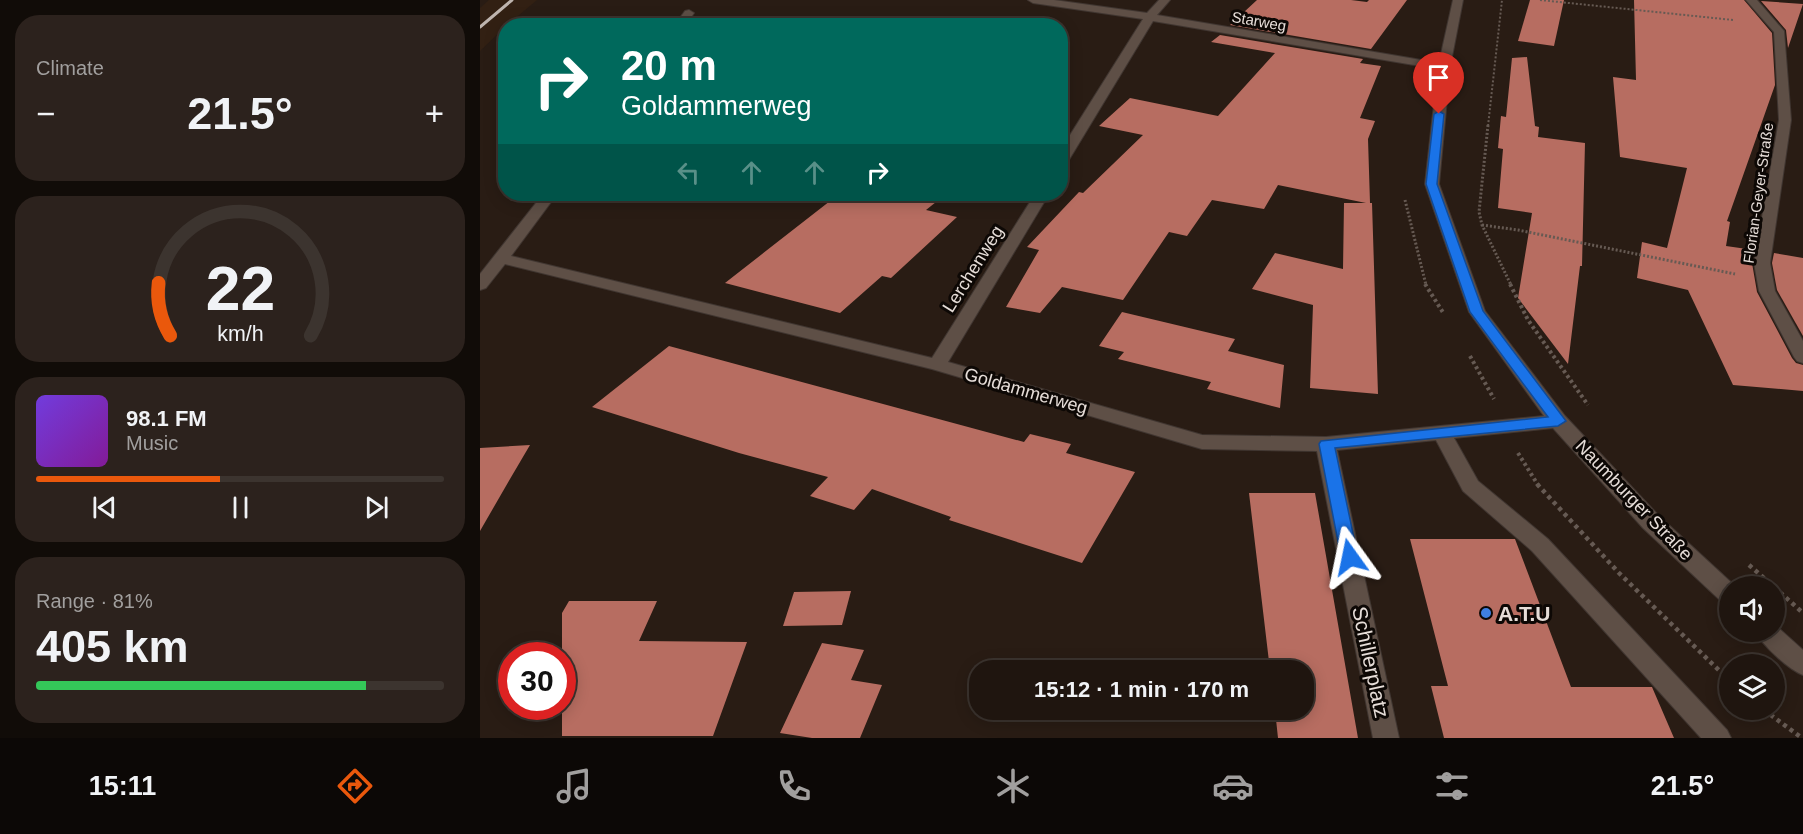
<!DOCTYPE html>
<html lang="en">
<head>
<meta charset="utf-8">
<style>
	body { margin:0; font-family:Helvetica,sans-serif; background:#2c221d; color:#f1f3f6; height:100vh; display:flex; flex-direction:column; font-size:22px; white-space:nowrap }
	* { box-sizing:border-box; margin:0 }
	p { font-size:20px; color:#a19f9e }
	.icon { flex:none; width:33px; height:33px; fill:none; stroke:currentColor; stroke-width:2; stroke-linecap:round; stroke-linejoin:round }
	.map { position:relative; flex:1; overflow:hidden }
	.side { display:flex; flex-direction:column; gap:15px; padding:15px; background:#110c08; width:480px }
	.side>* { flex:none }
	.top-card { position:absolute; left:18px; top:18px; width:570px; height:183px; border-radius:24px; box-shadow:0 3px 15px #0003,0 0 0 2px #3c342f; background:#00695c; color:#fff; overflow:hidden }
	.buttons { position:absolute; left:1239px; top:576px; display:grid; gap:12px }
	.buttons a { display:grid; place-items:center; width:66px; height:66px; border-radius:50%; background:#1f150f; box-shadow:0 3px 15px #0003,0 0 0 2px #3c342f; font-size:30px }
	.speed { position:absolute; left:18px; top:642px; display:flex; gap:12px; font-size:30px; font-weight:700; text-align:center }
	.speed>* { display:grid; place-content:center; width:78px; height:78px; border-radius:50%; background:#1f150f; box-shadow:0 3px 15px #0003,0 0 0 2px #3c342f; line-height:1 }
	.speed .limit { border:9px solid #d22; background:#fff; color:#111 }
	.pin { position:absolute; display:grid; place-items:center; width:51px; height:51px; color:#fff; margin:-62px -26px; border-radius:50% 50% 50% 0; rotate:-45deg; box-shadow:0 0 6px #0007 }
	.pin .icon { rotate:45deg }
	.me { position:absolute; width:66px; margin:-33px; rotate:348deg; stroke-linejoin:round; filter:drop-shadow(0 0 4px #0008) }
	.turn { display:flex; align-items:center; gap:21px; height:126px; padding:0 24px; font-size:27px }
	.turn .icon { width:78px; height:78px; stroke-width:2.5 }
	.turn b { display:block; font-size:42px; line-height:51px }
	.lanes { display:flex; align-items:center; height:57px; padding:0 24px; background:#0003; justify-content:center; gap:30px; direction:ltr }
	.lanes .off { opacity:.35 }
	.big { font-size:45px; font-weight:800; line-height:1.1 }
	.side .widget { flex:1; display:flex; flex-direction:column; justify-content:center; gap:9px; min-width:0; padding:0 21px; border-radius:24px; background:#2c221d }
	.side .dial { align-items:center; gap:0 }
	.dial svg { height:156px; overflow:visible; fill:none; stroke:#3c342f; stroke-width:7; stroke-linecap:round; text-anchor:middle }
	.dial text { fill:#f1f3f6; stroke:none }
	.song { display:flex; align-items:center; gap:18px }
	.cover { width:72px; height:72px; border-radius:9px; background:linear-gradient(135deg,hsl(260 70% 55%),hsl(290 70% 35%)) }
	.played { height:6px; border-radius:3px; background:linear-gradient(90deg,#ea580c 45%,#3c342f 45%) }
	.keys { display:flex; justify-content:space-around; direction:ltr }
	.heat { display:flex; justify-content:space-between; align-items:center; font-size:33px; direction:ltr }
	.charge { height:9px; border-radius:4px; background:linear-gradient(90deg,#34c759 81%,#3c342f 0) }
	.trip { position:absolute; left:489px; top:660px; width:345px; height:60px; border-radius:24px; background:#1f150f; box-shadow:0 3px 15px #0003,0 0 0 2px #3c342f; font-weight:800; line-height:60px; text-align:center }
	.menu { display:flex; height:96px; justify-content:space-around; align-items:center; background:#0c0806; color:#a19f9e }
	.menu .icon { width:42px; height:42px }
	.menu .current { color:#ea580c }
	.menu b { font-size:27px; color:#f1f3f6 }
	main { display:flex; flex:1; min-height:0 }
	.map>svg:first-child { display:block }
</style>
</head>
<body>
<main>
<section class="side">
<div class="widget"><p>Climate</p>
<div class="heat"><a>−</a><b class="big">21.5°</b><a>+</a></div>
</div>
<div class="widget dial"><svg viewBox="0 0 100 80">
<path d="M14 69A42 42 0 1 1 86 69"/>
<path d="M14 69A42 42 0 0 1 8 42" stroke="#ea580c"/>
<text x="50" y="56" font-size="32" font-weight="700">22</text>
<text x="50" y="72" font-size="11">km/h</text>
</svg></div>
<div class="widget">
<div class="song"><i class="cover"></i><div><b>98.1 FM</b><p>Music</p></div></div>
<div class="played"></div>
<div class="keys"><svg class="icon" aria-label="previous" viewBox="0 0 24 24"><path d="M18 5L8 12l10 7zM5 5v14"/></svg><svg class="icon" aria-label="pause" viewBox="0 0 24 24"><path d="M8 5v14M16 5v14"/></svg><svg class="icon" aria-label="next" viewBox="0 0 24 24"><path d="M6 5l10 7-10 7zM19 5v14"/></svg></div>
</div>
<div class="widget"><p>Range · 81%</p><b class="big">405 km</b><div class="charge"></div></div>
</section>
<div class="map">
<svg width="1323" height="738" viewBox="0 0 1323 738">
	<rect width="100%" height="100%" fill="#291c14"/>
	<path fill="#322013" d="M9,0H57L26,26L0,51V8Z"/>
	<g fill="#b76d61">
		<path d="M777,0H871L887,2L889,0H927L891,49L750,25Z"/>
		<path d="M1050,0H1084L1074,46L1038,41Z"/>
		<path d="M1154,0H1264L1292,33L1295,85L1247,221L1250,222L1246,246L1274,250L1272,263L1277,292L1312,358L1316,363L1323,365V391L1253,385L1208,290L1157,278L1162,242L1187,248L1207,168L1140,157L1133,77L1156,80Z"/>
		<path d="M1281,1L1323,4L1308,48L1306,30Z"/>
		<path d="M740,35L883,59L880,63L901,66L880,118L895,121L888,139L890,203H892L898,394L830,388L833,305L772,289L795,253L863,269L864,203H886L798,185L784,209L732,200L707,236L689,232L643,300L582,287L560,313L526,307L559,250L547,247L599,192L603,193L663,135L619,126L650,98L738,116L795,53L731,42Z"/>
		<path d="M1047,57L1055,126L1059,127L1058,137L1105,143L1102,266H1100L1088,364L1038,298L1052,213L1018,208L1023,149L1018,148L1021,116L1026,117L1032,58Z"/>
		<path d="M359,194H466L446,210L477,217L411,278L402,276L360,313L245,283Z"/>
		<path d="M1294,253L1323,258V336L1297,290L1292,263Z"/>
		<path d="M642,312L755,339L748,351L804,365L800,408L727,389L731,382L638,359L644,352L619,346Z"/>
		<path d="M189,346L544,442L550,434L591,444L586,453L655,472L602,563L469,520L471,517L392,489L374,510L330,496L348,477L259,453L112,407Z"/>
		<path d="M50,445L30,479L0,531V448Z"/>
		<path d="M769,493H835L878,738H798L795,710H824V670H790Z"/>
		<path d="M930,539H1035L1091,687H1172L1194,738H964L951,686H968Z"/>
		<path d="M371,591L362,625L303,626L314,592Z"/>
		<path d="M89,601H177L159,641L267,642L233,736H82V613Z"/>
		<path d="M342,643L384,650L371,680L402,685L380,738H332L300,733Z"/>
	</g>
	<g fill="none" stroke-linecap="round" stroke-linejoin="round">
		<g stroke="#403631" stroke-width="2">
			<g id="minor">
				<path d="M548,0H574L667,13L679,0H690L677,15L959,63L973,0H983L970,67L959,184L1005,311L1085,416L1179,516L1255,586H1250V605L1242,602L1163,528L1073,428L974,438L998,481L1068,539L1247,730L1251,738H1221L1052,551L983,491L956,440L857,450L919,738H893L837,451L722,449L452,369L25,264L6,288L0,290V274L63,194H77L31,256L452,358L555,194H569L468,362L722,435L846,437L1064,416L989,312L945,184L958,69L673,21L587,163L580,167V151L663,19L553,3Z"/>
				<path d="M1266,0H1277L1304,31L1311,120L1290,263L1295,291L1323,341V363L1317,361L1314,357L1279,291L1274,263L1299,120L1294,32Z"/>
				<path d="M209,10L214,13L205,26H194L205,11Z"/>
				<path d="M1294,624L1323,650V675C1309,670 1282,645 1276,632H1294Z"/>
			</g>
		</g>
		<g stroke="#665a53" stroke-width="2" stroke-dasharray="2 2" stroke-linecap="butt">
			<path d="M1060,0L1253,20"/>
			<path d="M1008,126L1022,0"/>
		</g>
		<g stroke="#665a53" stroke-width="3" stroke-dasharray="2 2" stroke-linecap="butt">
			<path d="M1008,125L999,212L1002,225L1031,285"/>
			<path d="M925,200L946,285"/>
			<path d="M1002,225L1038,230L1255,274"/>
		</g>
		<g stroke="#665a53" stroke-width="4" stroke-dasharray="3 3" stroke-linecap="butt">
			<path d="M945,284L964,314"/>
			<path d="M1030,284L1048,320L1108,405"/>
			<path d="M990,356L1014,399"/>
			<path d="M1038,453L1058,485"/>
		</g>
		<g stroke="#665a53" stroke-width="4.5" stroke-dasharray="4 4" stroke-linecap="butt">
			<path d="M1057,484L1139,573L1250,681"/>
			<path d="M1269,565L1293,586"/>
			<path d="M1294,587L1323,613"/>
			<path d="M1284,710L1322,738"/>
		</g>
		<use href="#minor" fill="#5e4f46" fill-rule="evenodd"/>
		<path stroke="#beb4ae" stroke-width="3" d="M0,27L32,0"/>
	</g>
	<path fill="#1a73e8" stroke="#114b97" stroke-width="1.5" d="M959,111L964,114L957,184L1003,311L1086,421L1078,426L855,448L878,557L875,562L870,564L864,562L861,557L839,444L841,441L1068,417L990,312L946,184L954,114Z"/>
	<circle fill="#3f7fe0" stroke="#0d0805" stroke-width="2" cx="1006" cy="613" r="6"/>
	<g text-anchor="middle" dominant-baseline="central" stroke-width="6" stroke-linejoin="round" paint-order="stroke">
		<g font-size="15" fill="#e6ddd8" stroke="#0d0805">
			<text transform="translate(779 21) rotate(10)">Starweg</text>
			<text transform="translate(1278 193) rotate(-82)">Florian-Geyer-Straße</text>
		</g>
		<g font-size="18" fill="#e6ddd8" stroke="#0d0805">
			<text transform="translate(493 269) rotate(-58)">Lerchenweg</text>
			<text transform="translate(546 391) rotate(16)">Goldammerweg</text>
			<text transform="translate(1154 500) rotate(46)">Naumburger Straße</text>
		</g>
		<g font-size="21" font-weight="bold" fill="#e6ddd8" stroke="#0d0805" text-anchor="start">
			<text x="1018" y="613">A.T.U</text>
		</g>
		<g font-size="21" fill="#e6ddd8" stroke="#0d0805">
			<text transform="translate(891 662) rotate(78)">Schillerplatz</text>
		</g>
	</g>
</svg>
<div class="buttons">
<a><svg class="icon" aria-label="sound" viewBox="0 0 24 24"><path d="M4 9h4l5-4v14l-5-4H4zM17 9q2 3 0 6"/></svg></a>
<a><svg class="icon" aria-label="layers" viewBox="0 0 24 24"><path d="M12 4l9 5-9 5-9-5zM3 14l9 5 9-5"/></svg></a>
</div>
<div class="speed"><div class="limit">30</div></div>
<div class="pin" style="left:959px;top:114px;background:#d93025"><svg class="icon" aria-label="arrive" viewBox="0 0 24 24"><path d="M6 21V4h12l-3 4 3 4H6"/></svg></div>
<svg class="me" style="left:870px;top:557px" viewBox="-20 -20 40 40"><path d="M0-17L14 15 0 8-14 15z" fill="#1a73e8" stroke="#fff" stroke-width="4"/></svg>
<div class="trip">15:12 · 1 min · 170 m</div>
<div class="top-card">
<div class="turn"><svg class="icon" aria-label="right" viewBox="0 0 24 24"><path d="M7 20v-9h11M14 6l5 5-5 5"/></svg><div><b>20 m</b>Goldammerweg</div></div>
<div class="lanes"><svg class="icon off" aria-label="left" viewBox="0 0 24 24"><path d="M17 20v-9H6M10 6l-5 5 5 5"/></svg><svg class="icon off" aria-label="ahead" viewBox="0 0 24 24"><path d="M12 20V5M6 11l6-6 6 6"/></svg><svg class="icon off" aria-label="ahead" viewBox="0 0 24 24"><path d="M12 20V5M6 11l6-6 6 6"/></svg><svg class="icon" aria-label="right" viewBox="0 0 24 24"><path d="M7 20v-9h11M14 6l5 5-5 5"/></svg></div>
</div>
</div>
</main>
<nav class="menu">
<b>15:11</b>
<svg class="icon current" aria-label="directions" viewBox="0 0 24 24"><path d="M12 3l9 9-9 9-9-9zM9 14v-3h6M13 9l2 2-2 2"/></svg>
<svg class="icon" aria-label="music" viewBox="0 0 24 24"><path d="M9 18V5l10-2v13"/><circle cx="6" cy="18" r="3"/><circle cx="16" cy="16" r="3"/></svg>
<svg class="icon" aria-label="phone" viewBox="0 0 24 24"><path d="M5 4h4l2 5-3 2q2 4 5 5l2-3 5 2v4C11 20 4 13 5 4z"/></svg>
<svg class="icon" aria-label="climate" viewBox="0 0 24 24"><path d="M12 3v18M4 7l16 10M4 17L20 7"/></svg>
<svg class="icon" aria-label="car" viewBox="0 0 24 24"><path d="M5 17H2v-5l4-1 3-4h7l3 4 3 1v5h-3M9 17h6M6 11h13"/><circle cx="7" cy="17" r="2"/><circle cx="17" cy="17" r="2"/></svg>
<svg class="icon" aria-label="filters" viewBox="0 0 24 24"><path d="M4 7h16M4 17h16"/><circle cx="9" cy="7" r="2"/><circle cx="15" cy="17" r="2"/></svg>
<b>21.5°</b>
</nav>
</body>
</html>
